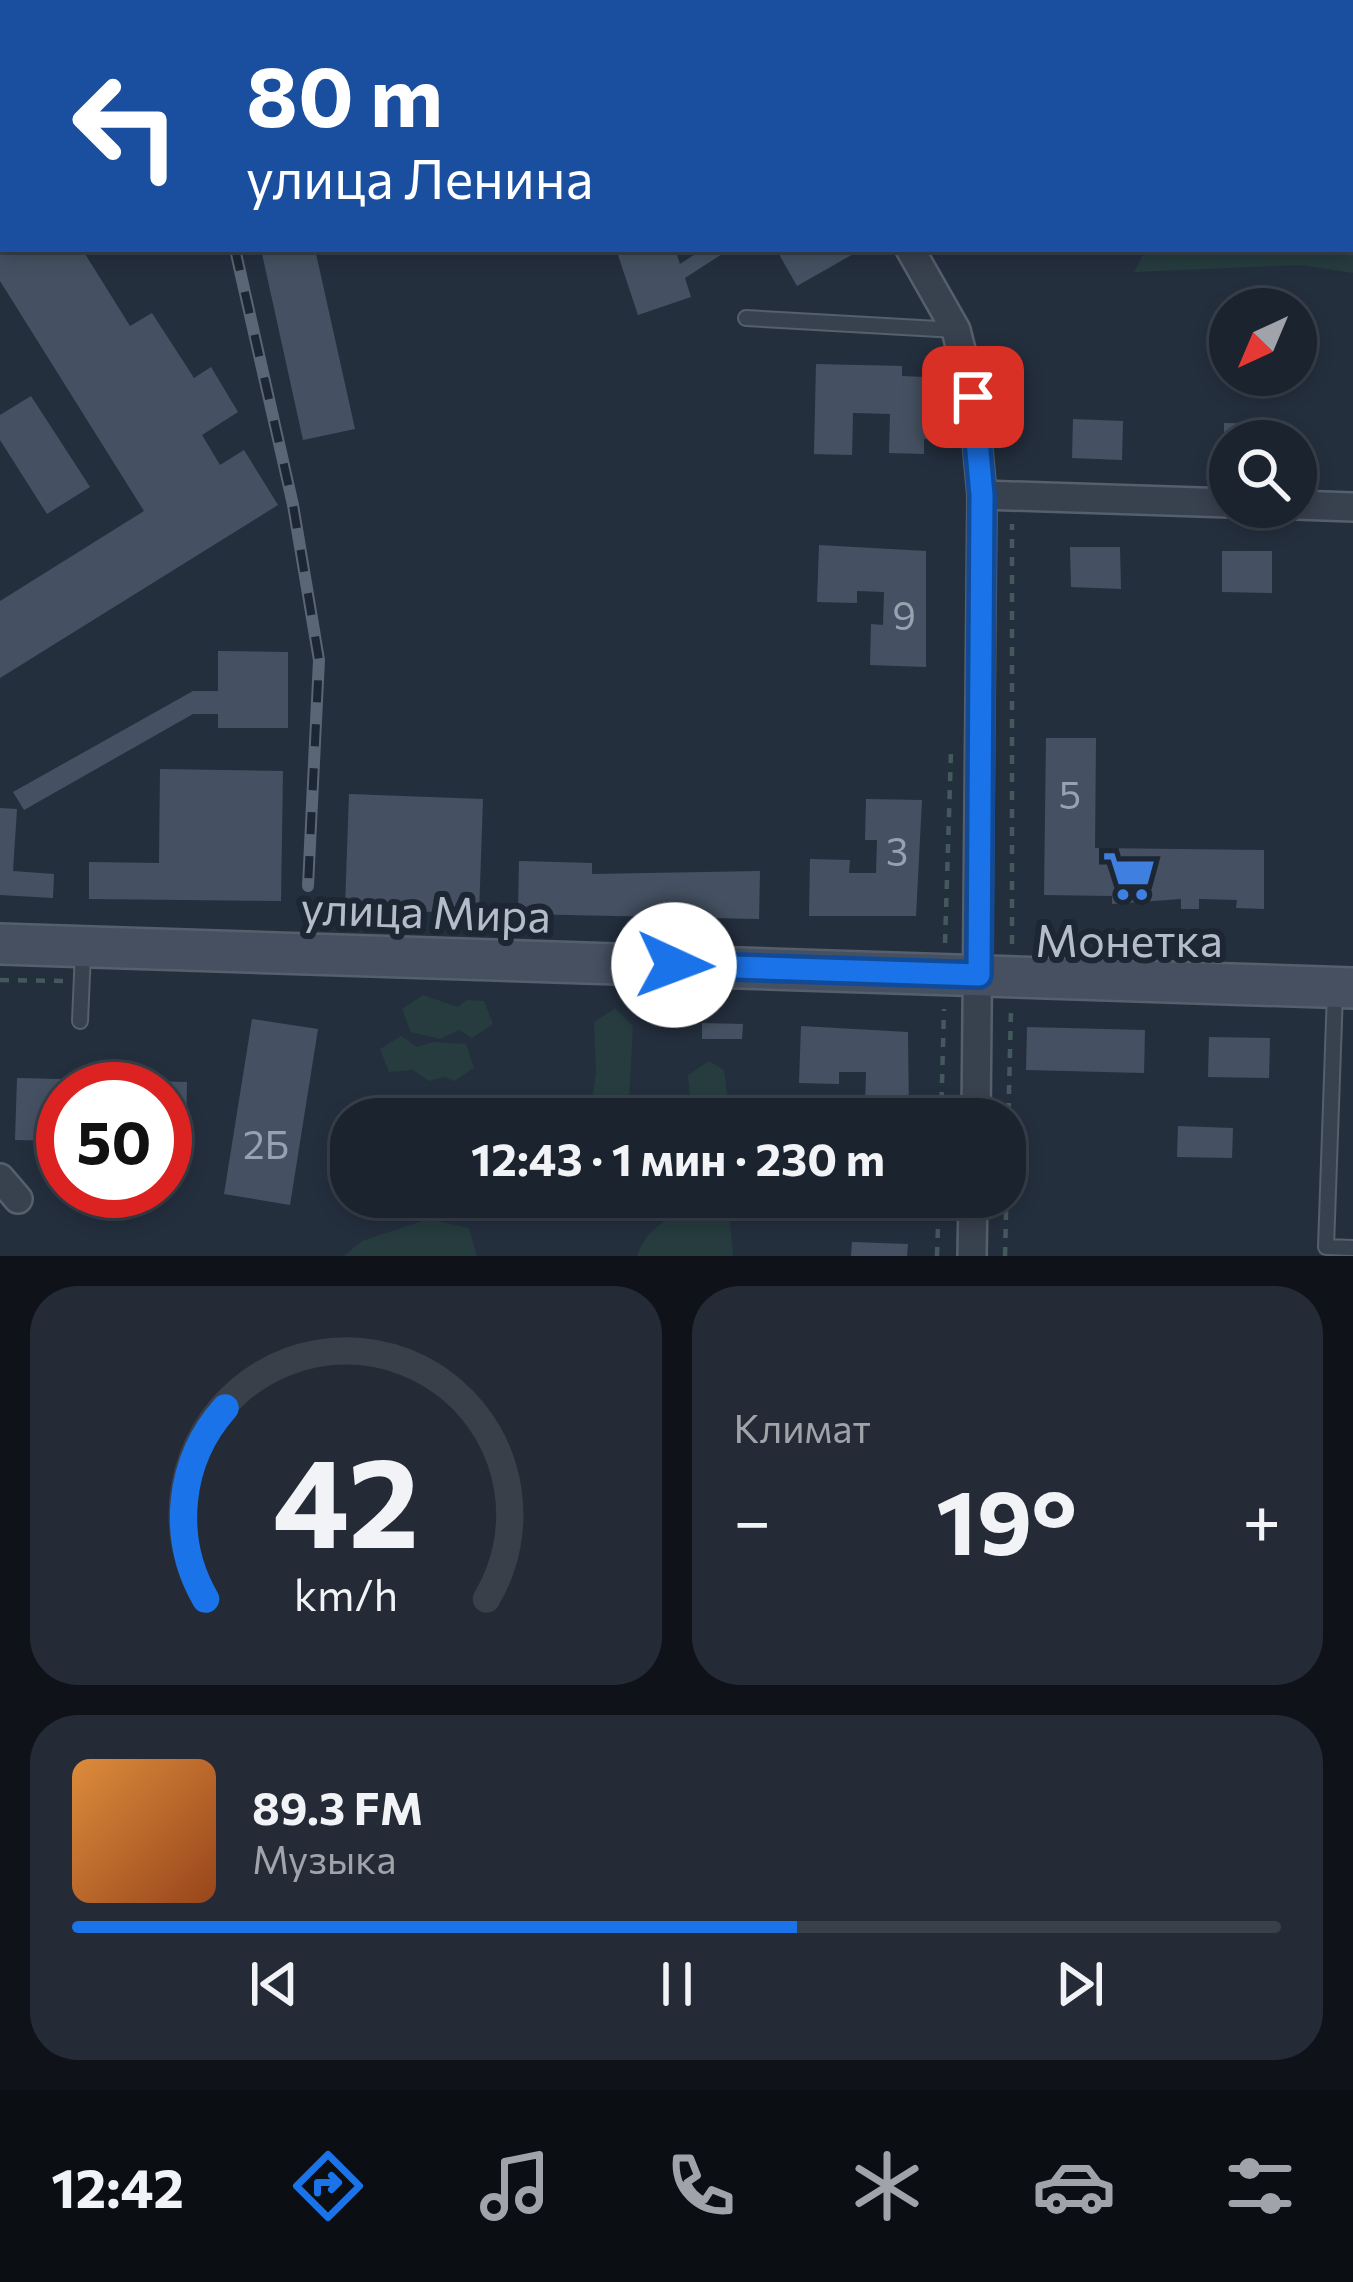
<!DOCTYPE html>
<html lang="ru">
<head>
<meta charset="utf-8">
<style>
	body { margin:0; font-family:Commissioner,sans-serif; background:#242b36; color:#f1f3f6; height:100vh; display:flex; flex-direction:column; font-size:45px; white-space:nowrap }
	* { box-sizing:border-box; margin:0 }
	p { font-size:39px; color:#a0a4aa }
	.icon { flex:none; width:66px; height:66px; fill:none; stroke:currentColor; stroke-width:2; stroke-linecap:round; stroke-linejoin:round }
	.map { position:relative; height:1256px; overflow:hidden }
	.details { display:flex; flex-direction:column; gap:30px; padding:30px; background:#0f1319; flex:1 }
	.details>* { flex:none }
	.banner { position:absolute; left:0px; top:0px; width:1353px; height:252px; box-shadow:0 6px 18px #0003,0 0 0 3px #39404a; background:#1a4fa0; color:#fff; overflow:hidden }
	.needle { width:78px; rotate:224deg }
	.controls { position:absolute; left:1209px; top:288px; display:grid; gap:24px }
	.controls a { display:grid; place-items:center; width:108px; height:108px; border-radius:50%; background:#1b232e; box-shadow:0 6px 18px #0003,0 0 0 3px #39404a; font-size:60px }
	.speed { position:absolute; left:36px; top:1062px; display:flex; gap:24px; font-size:60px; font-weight:700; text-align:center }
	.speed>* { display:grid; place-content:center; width:156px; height:156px; border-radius:50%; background:#1b232e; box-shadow:0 6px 18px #0003,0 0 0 3px #39404a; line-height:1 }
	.speed .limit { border:18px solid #d22; background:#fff; color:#111 }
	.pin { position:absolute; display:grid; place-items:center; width:102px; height:102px; color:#fff; margin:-51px; border-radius:24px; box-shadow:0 6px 18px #0006 }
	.me { position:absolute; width:132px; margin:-66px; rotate:92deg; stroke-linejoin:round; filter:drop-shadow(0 0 9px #0008) }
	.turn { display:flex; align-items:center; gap:42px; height:252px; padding:0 48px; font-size:54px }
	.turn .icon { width:156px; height:156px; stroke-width:2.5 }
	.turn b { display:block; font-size:84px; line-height:102px }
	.big { font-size:90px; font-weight:700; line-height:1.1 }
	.details .widget { flex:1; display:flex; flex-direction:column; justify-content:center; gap:18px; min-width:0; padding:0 42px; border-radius:48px; background:#242b36 }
	.details .dial { align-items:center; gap:0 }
	.dial svg { height:312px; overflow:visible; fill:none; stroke:#39404a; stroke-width:7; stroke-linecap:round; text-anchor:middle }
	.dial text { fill:#f1f3f6; stroke:none }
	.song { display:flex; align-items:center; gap:36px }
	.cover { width:144px; height:144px; border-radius:18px; background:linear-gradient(135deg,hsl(30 70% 55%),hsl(20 70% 35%)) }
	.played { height:12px; border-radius:6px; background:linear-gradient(90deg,#1a73e8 60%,#39404a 60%) }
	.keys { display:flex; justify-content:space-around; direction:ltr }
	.heat { display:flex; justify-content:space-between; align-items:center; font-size:66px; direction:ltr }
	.details .tiles { flex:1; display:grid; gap:30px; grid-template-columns:1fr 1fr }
	.widget:last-child { grid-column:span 2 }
	.trip { position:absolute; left:330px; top:1098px; width:696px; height:120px; border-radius:48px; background:#1b232e; box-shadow:0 6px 18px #0003,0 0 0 3px #39404a; font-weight:700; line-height:120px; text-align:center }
	.dock { display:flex; height:192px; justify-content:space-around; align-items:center; background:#0b0e12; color:#a0a4aa }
	.dock .icon { width:84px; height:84px }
	.dock .on { color:#1a73e8 }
	.dock b { font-size:54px; color:#f1f3f6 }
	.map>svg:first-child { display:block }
</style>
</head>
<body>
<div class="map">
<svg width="1353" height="1256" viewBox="0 0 1353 1256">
	<rect width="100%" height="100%" fill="#242f3e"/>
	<g fill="#263c3f">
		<path d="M1353,134V273L1302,265L1134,272L1146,249H1350Z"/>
		<path d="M423,995L458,1007L467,1000L484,1001L493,1024L472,1038L459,1030L440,1039L411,1032L402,1009Z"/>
		<path d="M615,1008L633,1026L628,1119H589L596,1074L594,1022Z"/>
		<path d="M401,1036L417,1047L433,1042L466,1044L474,1068L454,1081L444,1077L429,1081L413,1070L389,1072L380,1049Z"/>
		<path d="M709,1061L724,1070L730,1119H692L688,1075Z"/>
		<path d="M713,1208L729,1212L733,1256H637C649,1220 679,1213 713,1208Z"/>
		<path d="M428,1219L469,1228L477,1256H344L362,1241Z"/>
	</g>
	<g fill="#455162">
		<path d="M5,249H82L130,326L152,313L194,378L211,367L238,412L202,435L220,465L244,450L278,505L0,678V601L144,511L0,281V252Z"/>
		<path d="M261,249H315L355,429L303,440Z"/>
		<path d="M616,249H675L680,264L703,249H730L685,278L691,297L638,315Z"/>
		<path d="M776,249H853L855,253L797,286Z"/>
		<path d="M816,364L902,366V376L925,377V394H934L932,440L924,439V454L889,453L890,414L853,413L852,455L814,454Z"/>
		<path d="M31,396L90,487L47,514L0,440V415Z"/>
		<path d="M1073,419L1123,421L1122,460L1072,458Z"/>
		<path d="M1224,423L1276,424V441H1230V464H1224Z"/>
		<path d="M819,545L926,551V667L870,665L871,624L883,625L884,592L857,591V603L817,602Z"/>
		<path d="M1070,547H1120L1121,589L1071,587Z"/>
		<path d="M1222,551H1272V593L1222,592Z"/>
		<path d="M218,651L288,652V728H218V714H193L24,810L13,792L193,691H218Z"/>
		<path d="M1046,738H1096L1095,848L1264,850V909L1236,908L1237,900L1199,899V909H1181V899L1112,904V896L1044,895Z"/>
		<path d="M160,769L283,771L281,901L89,899V862L159,863Z"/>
		<path d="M349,794L483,799L479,914L345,908Z"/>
		<path d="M866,799L922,800L916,916H809L810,859L850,860L849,873H876L877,840H865Z"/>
		<path d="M0,808L17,809L13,871L54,874L53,898L0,895Z"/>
		<path d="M519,861L592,863V874L760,871L759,919L518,914Z"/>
		<path d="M252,1019L318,1029L290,1205L224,1194Z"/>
		<path d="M702,1023L743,1024L742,1039H702Z"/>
		<path d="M801,1026L908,1032L909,1119H853V1105L865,1106L866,1072H839V1084L799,1083Z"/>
		<path d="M1027,1027L1145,1030L1144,1073L1026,1070Z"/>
		<path d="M1209,1037L1270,1038L1269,1078L1208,1077Z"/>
		<path d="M17,1078L187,1082L186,1144L165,1143V1089H63V1141L15,1140Z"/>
		<path d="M1178,1126L1233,1128L1232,1158L1177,1157Z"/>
		<path d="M852,1242L908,1244L907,1256H851Z"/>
	</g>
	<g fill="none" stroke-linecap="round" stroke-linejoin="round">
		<g stroke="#565f6c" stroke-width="18">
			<g id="service">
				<path d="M746,318L956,330"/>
				<path d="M1335,992L1326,1247L1353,1248"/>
				<path d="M80,1021L83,952"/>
			</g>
		</g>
		<g stroke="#565f6c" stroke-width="32">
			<g id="minor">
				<path d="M768,0L770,3"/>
				<path d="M910,249L956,330L973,397L982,495L976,1119"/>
				<path d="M982,495L1230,503"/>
				<path d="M1296,505L1353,507"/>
				<path d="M0,1178L18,1199"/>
				<path d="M972,1256L973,1197"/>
			</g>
		</g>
		<g stroke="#565f6c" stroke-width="44">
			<path id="secondary" d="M0,944L1353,988"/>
		</g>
		<g stroke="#44595c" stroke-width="4.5" stroke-dasharray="9 9" stroke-linecap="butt">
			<path d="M799,0L800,3"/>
			<path d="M945,943L951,751"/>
			<path d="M1012,944V524"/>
			<path d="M0,980L64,981"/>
			<path d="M941,1119L944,1009"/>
			<path d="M937,1256L939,1197"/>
			<path d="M1005,1256L1011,1010"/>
		</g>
		<use href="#service" stroke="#38414e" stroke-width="14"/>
		<use href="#minor" stroke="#38414e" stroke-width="27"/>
		<use href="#secondary" stroke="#465061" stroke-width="39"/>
		<g stroke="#5a6575" stroke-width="12">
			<g id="rail">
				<path d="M175,0L176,3"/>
				<path d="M95,3L96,0"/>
				<path d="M0,237L3,232"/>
				<path d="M235,249L293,505L319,660L308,886"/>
			</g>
		</g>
		<use href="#rail" stroke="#1d2633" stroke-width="8" stroke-dasharray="22" stroke-linecap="butt"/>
	</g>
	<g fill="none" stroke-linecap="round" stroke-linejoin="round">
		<g stroke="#114b97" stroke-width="30">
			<path id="route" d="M674,965L979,975L982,495L973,397"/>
		</g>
		<use href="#route" stroke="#1a73e8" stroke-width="21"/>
	</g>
	<defs>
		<g id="supermarket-bare" transform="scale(4.14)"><path d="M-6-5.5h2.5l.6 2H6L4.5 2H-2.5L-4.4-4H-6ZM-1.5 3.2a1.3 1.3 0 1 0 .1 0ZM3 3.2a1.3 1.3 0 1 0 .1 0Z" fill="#3f7fe0" stroke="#1d2633" stroke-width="2.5" paint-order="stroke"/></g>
	</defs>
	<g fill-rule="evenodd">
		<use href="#supermarket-bare" x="1129" y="876"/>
	</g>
	<g text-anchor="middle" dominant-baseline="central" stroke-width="12" stroke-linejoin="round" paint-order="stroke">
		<g font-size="39" fill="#98a1af">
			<text x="904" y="614">9</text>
			<text x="1070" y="793">5</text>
			<text x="897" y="850">3</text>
			<text x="266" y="1143">2Б</text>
		</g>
		<g font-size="45" fill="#b4bcc9" stroke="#1d2633">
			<text transform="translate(426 910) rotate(2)">улица Мира</text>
		</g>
		<g font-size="45" fill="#b4bcc9" stroke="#1d2633">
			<text x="1129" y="938">Монетка</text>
		</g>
	</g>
</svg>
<div class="controls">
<a><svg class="needle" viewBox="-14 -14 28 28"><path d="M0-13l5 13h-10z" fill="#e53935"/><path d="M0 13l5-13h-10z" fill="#a0a4aa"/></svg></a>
<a><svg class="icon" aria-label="search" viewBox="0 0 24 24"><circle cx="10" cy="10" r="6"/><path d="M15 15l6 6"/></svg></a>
</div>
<div class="speed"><div class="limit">50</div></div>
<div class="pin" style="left:973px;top:397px;background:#d93025"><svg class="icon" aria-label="arrive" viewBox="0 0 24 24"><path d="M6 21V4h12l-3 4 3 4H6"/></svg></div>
<svg class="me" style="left:674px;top:965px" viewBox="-20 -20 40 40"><circle r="19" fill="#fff"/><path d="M0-13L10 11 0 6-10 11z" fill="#1a73e8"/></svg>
<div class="trip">12:43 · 1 мин · 230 m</div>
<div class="banner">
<div class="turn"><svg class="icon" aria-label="left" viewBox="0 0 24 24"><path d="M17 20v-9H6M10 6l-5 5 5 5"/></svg><div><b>80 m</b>улица Ленина</div></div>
</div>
</div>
<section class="details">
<div class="tiles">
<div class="widget dial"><svg viewBox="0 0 100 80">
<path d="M14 69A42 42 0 1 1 86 69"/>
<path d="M14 69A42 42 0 0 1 19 20" stroke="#1a73e8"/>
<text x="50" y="56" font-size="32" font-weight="700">42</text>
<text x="50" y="72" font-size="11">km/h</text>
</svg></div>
<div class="widget"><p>Климат</p>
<div class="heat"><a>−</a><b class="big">19°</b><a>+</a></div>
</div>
<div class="widget">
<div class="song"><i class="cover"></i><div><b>89.3 FM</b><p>Музыка</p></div></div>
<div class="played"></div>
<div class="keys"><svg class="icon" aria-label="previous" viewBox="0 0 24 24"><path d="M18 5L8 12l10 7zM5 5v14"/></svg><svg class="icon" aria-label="pause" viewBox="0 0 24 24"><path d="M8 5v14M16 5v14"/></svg><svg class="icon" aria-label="next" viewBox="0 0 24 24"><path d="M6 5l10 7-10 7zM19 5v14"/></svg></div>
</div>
</div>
</section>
<nav class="dock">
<b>12:42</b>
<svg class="icon on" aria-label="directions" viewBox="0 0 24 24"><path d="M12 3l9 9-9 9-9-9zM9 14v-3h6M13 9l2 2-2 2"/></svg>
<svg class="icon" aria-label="music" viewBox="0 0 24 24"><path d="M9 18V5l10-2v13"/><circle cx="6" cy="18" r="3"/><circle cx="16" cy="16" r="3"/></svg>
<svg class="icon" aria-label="phone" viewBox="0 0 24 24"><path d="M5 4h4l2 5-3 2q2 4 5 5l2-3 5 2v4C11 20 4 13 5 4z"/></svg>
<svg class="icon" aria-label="climate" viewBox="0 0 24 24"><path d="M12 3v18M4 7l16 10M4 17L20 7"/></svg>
<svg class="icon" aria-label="car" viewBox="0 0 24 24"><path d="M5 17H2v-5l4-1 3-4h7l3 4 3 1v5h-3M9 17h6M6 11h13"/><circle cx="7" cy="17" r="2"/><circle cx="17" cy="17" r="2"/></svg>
<svg class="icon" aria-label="filters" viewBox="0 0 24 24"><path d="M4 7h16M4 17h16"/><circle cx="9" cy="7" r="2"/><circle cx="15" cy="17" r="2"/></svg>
</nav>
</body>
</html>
